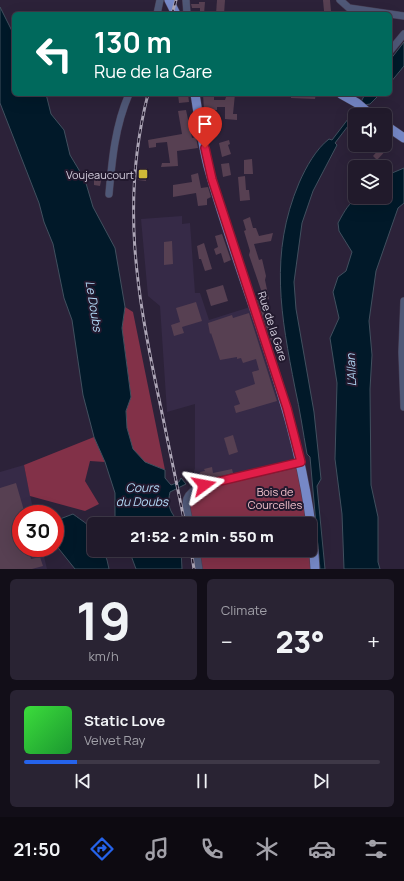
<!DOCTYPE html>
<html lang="en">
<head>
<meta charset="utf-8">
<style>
	body { margin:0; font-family:Manrope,sans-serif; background:#292333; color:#f1f3f6; height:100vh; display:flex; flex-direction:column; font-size:15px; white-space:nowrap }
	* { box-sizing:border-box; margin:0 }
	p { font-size:13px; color:#a2a1a9 }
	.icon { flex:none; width:22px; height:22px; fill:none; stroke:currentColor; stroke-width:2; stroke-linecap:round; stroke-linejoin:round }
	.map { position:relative; height:569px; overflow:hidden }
	.drawer { display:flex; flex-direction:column; gap:10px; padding:10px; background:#120e18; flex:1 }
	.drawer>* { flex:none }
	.guide { position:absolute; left:12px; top:12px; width:380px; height:84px; border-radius:6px; box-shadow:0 4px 16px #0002,0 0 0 1px #3e3847; background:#00695c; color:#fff; overflow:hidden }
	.tools { position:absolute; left:348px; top:108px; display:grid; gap:8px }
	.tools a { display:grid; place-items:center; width:44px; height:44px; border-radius:6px; background:#211a2b; box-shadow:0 4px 16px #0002,0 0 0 1px #3e3847; font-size:20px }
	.speed { position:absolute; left:12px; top:505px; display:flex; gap:8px; font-size:20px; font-weight:700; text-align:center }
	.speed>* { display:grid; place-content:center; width:52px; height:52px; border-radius:50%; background:#211a2b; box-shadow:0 4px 16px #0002,0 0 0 1px #3e3847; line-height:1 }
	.speed .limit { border:6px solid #d22; background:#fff; color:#111 }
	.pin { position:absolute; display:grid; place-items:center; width:34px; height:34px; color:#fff; margin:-41px -17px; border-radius:50% 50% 50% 0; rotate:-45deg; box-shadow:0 0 4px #0007 }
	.pin .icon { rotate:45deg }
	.me { position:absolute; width:44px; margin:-22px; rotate:77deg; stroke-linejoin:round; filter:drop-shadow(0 0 3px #0008) }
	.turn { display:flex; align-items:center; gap:14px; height:84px; padding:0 16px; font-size:18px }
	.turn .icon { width:52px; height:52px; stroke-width:2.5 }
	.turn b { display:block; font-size:28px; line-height:34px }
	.big { font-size:30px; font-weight:800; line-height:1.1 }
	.drawer .tile { flex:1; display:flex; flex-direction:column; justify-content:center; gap:6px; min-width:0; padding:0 14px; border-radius:6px; background:#292333 }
	.drawer .dial { align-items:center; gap:0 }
	.dial b { font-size:52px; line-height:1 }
	.song { display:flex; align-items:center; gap:12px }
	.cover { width:48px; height:48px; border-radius:6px; background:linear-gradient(135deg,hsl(120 70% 55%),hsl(130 70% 35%)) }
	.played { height:4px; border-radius:2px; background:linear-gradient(90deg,#2563eb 15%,#3e3847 15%) }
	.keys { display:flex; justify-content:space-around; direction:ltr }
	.heat { display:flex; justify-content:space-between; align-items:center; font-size:22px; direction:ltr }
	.drawer .tiles { flex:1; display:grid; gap:10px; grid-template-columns:1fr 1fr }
	.tile:last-child { grid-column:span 2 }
	.trip { position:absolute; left:87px; top:517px; width:230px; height:40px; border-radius:6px; background:#211a2b; box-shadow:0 4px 16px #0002,0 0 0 1px #3e3847; font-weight:800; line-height:40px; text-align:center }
	.dock { display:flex; height:64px; justify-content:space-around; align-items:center; background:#0d0a11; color:#a2a1a9 }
	.dock .icon { width:28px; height:28px }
	.dock .active { color:#2563eb }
	.dock b { font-size:18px; color:#f1f3f6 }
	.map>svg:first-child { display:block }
</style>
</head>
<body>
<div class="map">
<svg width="404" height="569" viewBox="0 0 404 569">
	<rect width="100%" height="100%" fill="#2c2239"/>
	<g fill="#362a47">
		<path d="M182,216V224L190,223L195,293H200L209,320L250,307L297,462L210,481L189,489L195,468V404L167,412L160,306L148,296L141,219Z"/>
		<path d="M24,465L34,514H21V548H42L47,569H0V472Z"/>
	</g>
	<g fill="#823148">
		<path d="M125,307L133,312L165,470L145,462L133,450L127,428L126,411L131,397L122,328Z"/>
		<path d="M94,437L105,462L90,461L85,481L99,504L85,511L30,496L24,465Z"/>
		<path d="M295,466L299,470L308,524H191L187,500L193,494L205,487Z"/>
		<path d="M197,550H310L311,569H201Z"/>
	</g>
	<g fill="#011929" stroke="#41505f">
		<path d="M0,7L14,35V94H46L51,114L64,130L70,155L85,180L93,207L115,248L125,307L122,328L131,397L126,411L127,428L133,449L145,462L165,470V478L171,485L179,482L181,478L186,484L170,492C168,501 168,508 174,516L171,521L174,524H117L115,521V493L105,462L94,437L83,395L72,320L64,298L53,244L44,222L39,203L0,103Z"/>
		<path d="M404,42V66L390,83V60Z"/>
		<path d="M365,94H380L370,104L364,105L335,143L337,145L313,191L302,223L294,282L296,309L314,412L321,479L317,486L325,569H320L310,457L307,454C303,432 300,410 295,388C281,316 269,254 299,183C306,167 316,149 329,139L332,140L361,102Z"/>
		<path d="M404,168V203L398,208L376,271L369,321L372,355L370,389L371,485L378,517V562L380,569H344L342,514L335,459L337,383L330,338L339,318L333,292L338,277L346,271L352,252L339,231L338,223C353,195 355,197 385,197V176Z"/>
		<path d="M73,514C92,528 94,526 94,550H103L107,560L109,569H75L55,544L60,519Z"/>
		<path d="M129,550H181L182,569H136Z"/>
	</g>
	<g fill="#574052">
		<path d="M217,0H225L224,14H216Z"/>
		<path d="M323,0H330L331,11H324Z"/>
		<path d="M199,2H205L204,14H200V8H192L191,4H199Z"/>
		<path d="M178,94H188L189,102L179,103Z"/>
		<path d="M203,94H214V100H225L227,94H235L233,114H237V120L225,119V107H217V110H204Z"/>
		<path d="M291,94H316L315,99L291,98Z"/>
		<path d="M186,110L192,138L196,137L198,148L177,151L178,166L161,167L162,163H170L167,142L156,143V147L149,148L148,140L182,134L178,111Z"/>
		<path d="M385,139L391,145L377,160L373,156L381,147L378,145H385Z"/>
		<path d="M229,140L230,144L228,145L231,154L222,157L219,143Z"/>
		<path d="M252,159L253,174H244V160Z"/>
		<path d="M229,163L231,175L223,177L221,164Z"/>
		<path d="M140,168H147L146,181L138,180Z"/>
		<path d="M99,173L102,176L100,186L94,185V175Z"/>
		<path d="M198,173L201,188L208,187L211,197L207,199V205L198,206L196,193L173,197V185L192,182L191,175Z"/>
		<path d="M245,176L246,190H249L250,200L240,201L238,177Z"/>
		<path d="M250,217L253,228H256L259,236L273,233L271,241L254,244L259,260L262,259L266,276L265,280L269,299L266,300L269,308L267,309L274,340L271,341L257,300L263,298L261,290L249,255L250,251L244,231L246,230L243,220Z"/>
		<path d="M222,234L231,260L224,263L221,253L216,255L214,249L218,247L215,236Z"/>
		<path d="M172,241L173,264L164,265V242Z"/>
		<path d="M204,243L212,269L205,271L201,259H199L197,246Z"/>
		<path d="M223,285L228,301L211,306L206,290Z"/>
		<path d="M196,302L202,321L182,327L184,333L174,336L171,325L180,322L176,308Z"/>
		<path d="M249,313L277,401L236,413L234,406L240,404L235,391L255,384L252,372L259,370L256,359L243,363L241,358L237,359V357L220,360L211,333L210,334L208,323L232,315L233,318Z"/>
		<path d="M233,435L238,452L229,455L224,438Z"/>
		<path d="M212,467L213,473L232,469L233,473L202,481L200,472L205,471L204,469Z"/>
		<path d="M16,483L25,514H21V548H28L31,559L40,557L43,566L32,569H0V488Z"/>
	</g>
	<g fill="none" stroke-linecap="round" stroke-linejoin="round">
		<g stroke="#473e53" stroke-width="8">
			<g id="minor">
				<path d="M186,0L187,14"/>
				<path d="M340,0L349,8L404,16"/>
				<path d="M157,14L160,0"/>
				<path d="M390,51L404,34"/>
				<path d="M109,194C112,160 115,126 129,94"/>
				<path d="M404,301L402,352L404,407"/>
				<path d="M190,524C185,502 181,495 204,485L301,463"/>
				<path d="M196,550L199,569"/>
			</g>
		</g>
		<g stroke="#473e53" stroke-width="10">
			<g id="major">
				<path d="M169,0L176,14"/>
				<path d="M195,94C199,118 202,142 208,166C245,300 308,428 315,569"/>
				<path d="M341,94L357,103L371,115"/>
				<path d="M385,125L404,138"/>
			</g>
		</g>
		<use href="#minor" stroke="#4f5877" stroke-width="7"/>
		<use href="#major" stroke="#7688c7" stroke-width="9"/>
		<g stroke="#aca5b6" stroke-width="3">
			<g id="rail">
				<path d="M172,14L176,0"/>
				<path d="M148,94C121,200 136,289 158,394C167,437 176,481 185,524"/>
				<path d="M191,550L194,569"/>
			</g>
		</g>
		<use href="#rail" stroke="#22192e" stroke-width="1.5" stroke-dasharray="4.5" stroke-linecap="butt"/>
	</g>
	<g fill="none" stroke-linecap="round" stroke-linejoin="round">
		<g stroke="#92132f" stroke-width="10">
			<path id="route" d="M204,485L301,462L287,408L212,179L205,148"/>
		</g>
		<use href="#route" stroke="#e11d48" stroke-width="7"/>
	</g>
	<rect fill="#cfb837" stroke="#22192e" stroke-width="1.5" x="138" y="169" width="10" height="10" rx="2"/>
	<g text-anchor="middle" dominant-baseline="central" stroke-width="4" stroke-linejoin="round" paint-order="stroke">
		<g font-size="11" fill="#d5cfde" stroke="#22192e" text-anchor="end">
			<text x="134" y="174">Voujeaucourt</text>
		</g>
		<g font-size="11" fill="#d5cfde" stroke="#22192e">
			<text transform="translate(273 326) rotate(72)">Rue de la Gare</text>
		</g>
		<g font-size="11" fill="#f5c3cd" stroke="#22192e">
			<text x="275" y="491">Bois de<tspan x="275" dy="13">Courcelles</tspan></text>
		</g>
		<g font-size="12" font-style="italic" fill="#b2d9f6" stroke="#22192e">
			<text transform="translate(94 306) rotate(81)">Le Doubs</text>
			<text transform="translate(351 370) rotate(-93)">L'Allan</text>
			<text x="142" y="487">Cours<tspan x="142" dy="14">du Doubs</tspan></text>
		</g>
	</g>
</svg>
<div class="tools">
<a><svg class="icon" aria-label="sound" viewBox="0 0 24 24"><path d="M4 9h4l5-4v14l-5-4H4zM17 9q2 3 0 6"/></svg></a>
<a><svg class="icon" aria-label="layers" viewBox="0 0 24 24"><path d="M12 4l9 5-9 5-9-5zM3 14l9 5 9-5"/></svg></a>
</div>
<div class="speed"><div class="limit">30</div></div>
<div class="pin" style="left:205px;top:148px;background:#d93025"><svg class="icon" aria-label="arrive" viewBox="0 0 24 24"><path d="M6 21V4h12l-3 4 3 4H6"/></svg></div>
<svg class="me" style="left:204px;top:485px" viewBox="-20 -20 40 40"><path d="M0-17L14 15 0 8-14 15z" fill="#e11d48" stroke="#fff" stroke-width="4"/></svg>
<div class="trip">21:52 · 2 min · 550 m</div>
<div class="guide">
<div class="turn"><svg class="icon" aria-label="left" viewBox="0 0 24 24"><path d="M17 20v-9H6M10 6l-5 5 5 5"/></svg><div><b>130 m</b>Rue de la Gare</div></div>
</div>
</div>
<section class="drawer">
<div class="tiles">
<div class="tile dial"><b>19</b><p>km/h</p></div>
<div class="tile"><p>Climate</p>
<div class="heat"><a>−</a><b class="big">23°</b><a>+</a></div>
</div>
<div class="tile">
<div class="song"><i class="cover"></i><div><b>Static Love</b><p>Velvet Ray</p></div></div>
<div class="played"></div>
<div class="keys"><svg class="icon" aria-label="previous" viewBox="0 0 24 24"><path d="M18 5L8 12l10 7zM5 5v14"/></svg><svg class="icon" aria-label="pause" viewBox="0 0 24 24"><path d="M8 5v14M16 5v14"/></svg><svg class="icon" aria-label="next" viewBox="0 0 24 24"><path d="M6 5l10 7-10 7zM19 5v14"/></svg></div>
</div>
</div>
</section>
<nav class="dock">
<b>21:50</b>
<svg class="icon active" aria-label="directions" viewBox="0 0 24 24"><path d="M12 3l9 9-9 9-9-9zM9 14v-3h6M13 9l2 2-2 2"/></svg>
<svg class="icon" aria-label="music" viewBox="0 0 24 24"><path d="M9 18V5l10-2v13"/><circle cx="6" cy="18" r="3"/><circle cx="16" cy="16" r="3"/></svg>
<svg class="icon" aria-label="phone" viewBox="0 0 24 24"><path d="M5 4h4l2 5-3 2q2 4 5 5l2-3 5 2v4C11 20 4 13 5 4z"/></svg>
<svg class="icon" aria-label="climate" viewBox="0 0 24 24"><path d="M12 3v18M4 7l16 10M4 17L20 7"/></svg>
<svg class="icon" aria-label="car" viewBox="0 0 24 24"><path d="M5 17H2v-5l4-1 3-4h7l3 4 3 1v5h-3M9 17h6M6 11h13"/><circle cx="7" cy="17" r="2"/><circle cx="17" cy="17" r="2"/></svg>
<svg class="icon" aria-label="filters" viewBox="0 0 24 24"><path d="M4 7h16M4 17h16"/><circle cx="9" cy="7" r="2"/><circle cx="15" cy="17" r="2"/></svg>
</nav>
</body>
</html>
